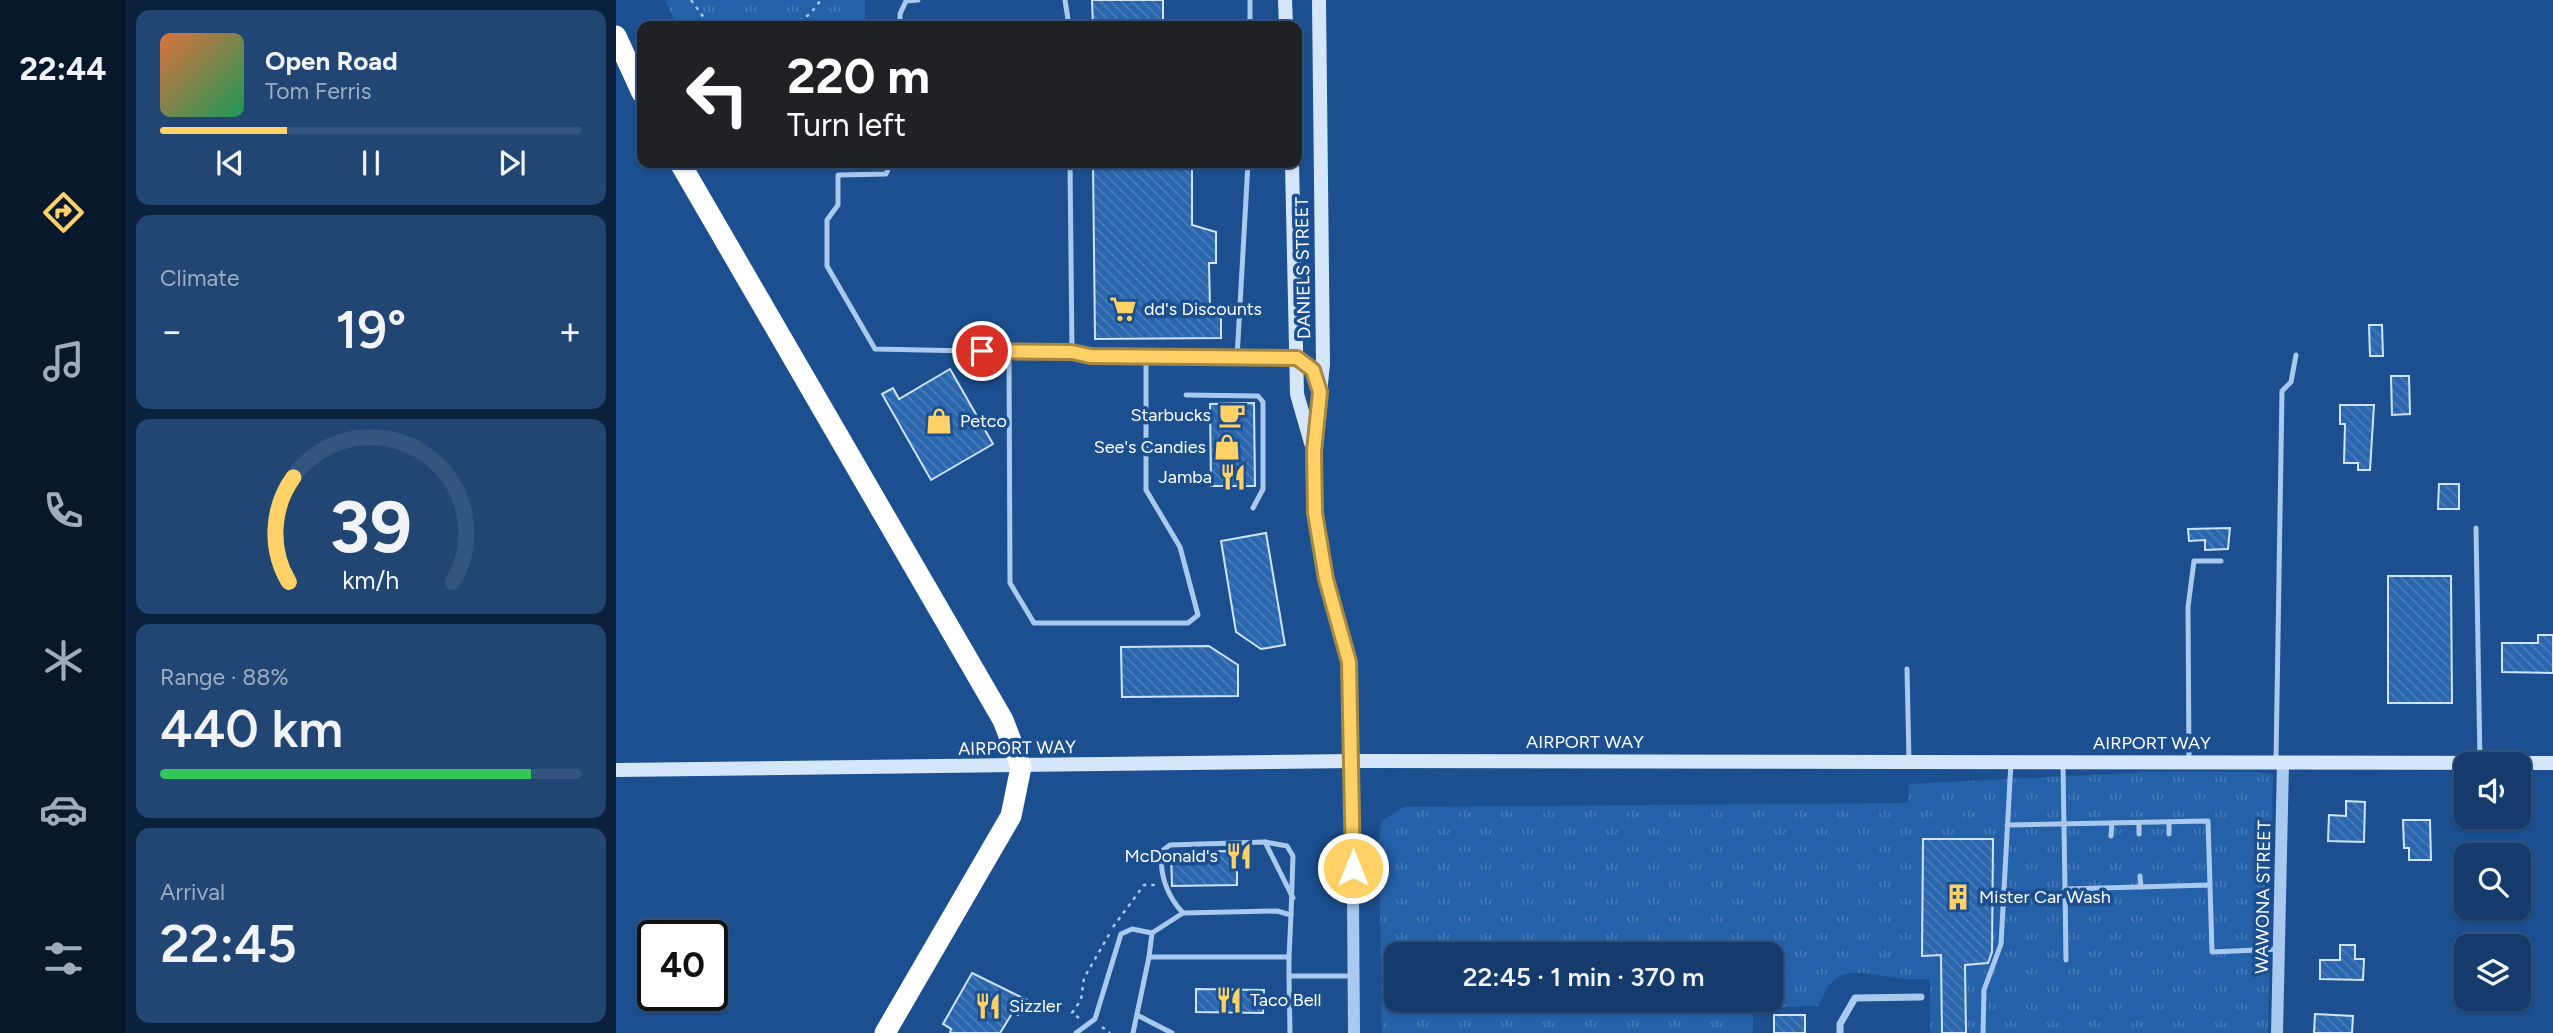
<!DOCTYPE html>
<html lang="en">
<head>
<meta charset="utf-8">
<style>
	body { margin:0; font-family:Figtree,sans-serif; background:#214673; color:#f1f3f6; height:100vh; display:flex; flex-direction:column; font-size:26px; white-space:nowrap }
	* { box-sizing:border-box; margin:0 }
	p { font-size:23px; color:#9dadc1 }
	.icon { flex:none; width:38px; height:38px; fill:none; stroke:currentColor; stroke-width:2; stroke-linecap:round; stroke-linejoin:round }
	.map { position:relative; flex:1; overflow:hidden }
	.side { display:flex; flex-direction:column; gap:10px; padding:10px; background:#0b203b; width:490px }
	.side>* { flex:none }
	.top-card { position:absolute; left:21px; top:21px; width:665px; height:147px; border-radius:14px; box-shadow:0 2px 5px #0004,0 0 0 2px #33557e; background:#202124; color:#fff; overflow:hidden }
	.controls { position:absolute; left:1838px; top:752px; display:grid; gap:14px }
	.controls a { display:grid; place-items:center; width:77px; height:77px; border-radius:14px; background:#143b6b; box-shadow:0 2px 5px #0004,0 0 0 2px #33557e; font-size:35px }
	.speed { position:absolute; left:21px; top:920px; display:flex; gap:14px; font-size:35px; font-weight:700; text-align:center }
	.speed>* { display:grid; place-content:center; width:91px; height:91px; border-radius:50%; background:#143b6b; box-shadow:0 2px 5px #0004,0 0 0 2px #33557e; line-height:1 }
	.speed .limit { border:4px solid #111; border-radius:10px; background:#fff; color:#111 }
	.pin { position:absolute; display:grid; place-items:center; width:60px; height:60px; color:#fff; margin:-30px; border:4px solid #fff; border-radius:50%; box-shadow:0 2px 7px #0007 }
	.me { position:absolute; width:77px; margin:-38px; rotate:0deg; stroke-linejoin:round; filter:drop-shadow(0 0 5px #0008) }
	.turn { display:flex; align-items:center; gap:24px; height:147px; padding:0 35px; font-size:32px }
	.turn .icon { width:91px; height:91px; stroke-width:2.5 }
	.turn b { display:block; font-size:49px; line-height:60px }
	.big { font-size:52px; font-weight:600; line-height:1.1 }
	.side .card { flex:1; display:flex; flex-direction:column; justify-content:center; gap:10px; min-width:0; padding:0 24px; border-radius:14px; background:#214673 }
	.side .dial { align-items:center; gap:0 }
	.dial svg { height:182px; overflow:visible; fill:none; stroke:#33557e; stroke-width:7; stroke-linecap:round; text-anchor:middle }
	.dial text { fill:#f1f3f6; stroke:none }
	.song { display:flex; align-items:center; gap:21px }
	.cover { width:84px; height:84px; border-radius:10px; background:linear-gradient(135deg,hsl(20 70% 55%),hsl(150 70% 35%)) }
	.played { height:7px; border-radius:4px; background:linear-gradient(90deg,#ffd166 30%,#33557e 30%) }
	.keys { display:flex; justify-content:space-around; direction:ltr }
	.heat { display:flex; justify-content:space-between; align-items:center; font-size:38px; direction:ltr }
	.charge { height:10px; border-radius:5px; background:linear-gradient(90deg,#34c759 88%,#33557e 0) }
	.trip { position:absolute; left:768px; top:942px; width:399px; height:70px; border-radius:14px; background:#143b6b; box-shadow:0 2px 5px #0004,0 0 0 2px #33557e; font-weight:600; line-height:70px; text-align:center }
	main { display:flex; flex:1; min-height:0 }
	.tabs { display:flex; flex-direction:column; width:126px; justify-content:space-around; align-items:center; background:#08182b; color:#9dadc1 }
	.tabs .icon { width:49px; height:49px }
	.tabs .active { color:#ffd166 }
	.tabs b { font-size:32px; color:#f1f3f6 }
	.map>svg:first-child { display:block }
</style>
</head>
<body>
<main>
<nav class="tabs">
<b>22:44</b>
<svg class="icon active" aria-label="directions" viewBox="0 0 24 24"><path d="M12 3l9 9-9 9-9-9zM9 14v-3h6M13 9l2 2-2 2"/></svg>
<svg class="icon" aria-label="music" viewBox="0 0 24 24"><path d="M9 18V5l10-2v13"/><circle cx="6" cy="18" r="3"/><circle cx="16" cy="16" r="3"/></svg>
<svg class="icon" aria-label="phone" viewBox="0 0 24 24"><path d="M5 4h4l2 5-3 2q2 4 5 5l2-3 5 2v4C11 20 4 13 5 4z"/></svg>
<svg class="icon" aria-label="climate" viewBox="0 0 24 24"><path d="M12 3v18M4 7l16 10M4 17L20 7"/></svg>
<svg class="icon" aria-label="car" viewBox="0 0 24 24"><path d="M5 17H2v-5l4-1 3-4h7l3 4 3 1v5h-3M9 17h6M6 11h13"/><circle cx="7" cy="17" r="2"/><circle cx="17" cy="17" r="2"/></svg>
<svg class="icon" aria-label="filters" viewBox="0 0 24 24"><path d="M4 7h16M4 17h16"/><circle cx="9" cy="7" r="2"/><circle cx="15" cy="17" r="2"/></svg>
</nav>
<section class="side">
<div class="card">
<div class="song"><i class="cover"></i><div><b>Open Road</b><p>Tom Ferris</p></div></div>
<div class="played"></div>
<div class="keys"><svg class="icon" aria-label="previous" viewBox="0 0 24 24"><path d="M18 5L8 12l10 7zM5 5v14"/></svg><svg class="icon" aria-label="pause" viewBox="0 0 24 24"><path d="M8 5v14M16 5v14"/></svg><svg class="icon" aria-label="next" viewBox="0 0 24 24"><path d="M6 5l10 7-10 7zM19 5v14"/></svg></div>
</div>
<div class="card"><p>Climate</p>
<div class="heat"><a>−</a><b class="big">19°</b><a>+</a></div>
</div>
<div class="card dial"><svg viewBox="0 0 100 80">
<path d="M14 69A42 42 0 1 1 86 69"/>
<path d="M14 69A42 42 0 0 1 16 23" stroke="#ffd166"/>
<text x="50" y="56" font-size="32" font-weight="700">39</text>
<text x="50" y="72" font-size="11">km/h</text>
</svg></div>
<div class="card"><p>Range · 88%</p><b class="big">440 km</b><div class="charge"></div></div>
<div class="card"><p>Arrival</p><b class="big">22:45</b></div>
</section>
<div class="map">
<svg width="1937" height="1033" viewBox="0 0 1937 1033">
	<defs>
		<pattern id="grass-tufts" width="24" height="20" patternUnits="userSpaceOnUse" patternTransform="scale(1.75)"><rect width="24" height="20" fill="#2461a8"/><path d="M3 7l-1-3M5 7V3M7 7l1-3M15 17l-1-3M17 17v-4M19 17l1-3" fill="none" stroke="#4579b5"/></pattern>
		<pattern id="building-back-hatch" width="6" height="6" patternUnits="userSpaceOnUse" patternTransform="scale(1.75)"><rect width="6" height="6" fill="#2a66ad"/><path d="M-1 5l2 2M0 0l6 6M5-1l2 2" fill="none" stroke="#4a7db9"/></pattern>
	</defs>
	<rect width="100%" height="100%" fill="#1b4f8f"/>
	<g fill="url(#grass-tufts)" fill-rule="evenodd">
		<path d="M49,0H249V19L226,26H61Z"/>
		<path d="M1533,772H1642L1657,775L1652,1033H1314V979C1303,979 1292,980 1281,978C1243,973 1218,961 1203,1006L1137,1008V1033H766L763,839L766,821L788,807L1292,803L1293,784ZM780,954H1155V999H780Z"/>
	</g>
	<g fill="url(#building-back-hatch)" stroke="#cfe3fa" stroke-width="2">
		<path d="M476,0H547V26H477Z"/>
		<path d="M477,163H576V225L600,232V263H593L594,308L605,311V338L479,339Z"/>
		<path d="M1753,325H1766L1767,356H1754Z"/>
		<path d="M334,369L377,444L315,480L266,394L277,388L283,399Z"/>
		<path d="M1775,376H1793L1794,414L1776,415Z"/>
		<path d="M638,403L639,486H595L594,404Z"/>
		<path d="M1724,405H1758L1754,470H1742V463H1728L1729,424H1724Z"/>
		<path d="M1823,484H1843V509H1822Z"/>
		<path d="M1614,528L1612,549L1589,550V540L1573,541L1572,529Z"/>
		<path d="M650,533L669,645L645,649L620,632L605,541Z"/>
		<path d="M1772,576H1835L1836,703H1772Z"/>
		<path d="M1922,635H1937V673L1886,672V643H1922Z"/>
		<path d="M593,646L622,665V696L506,697L505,647Z"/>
		<path d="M1730,801L1749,802L1748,842L1712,841L1713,815L1730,816Z"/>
		<path d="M1787,820H1814L1815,860H1793V848H1788Z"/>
		<path d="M1307,839H1377L1376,952L1372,963L1349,965L1350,1033H1326L1325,955L1306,956Z"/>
		<path d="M621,851V885L556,886L555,852Z"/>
		<path d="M1724,945H1739V959H1748L1747,980L1704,979V960H1724Z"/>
		<path d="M356,973L411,1000L402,1015L397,1012L384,1033H334L335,1029L327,1024Z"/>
		<path d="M580,989L648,990L647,1013L580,1012Z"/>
		<path d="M1699,1014L1737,1016L1736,1033H1698Z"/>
		<rect x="1158" y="1015" width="31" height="18"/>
	</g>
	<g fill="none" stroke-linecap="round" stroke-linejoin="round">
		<g stroke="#a9c9ee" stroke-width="2.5" stroke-dasharray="3.5 5" stroke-linecap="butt">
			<path d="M75,0L94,26"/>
			<path d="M176,26L194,14L205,0"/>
			<path d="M497,927L528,885H539"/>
			<path d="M463,1018L456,1013L465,1000L468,978L494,933"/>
			<path d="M486,1027L494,1033"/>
		</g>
		<g stroke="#a9c9ee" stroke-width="5">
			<path d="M449,0L453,26"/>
			<path d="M634,0V26"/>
			<path d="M247,26H270"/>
			<path d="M284,26V14L290,1L302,0"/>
			<path d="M275,163L270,174L222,175V205L211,220V266L259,349L681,358L697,370L701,382"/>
			<path d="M454,163L456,352"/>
			<path d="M393,351L394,583L418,623H572L582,615L564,547L530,490V357"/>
			<path d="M621,358L632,163"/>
			<path d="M570,395L642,396L647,402V489L637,508"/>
			<path d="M1860,528L1864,763"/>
			<path d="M1291,669L1293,761"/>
			<path d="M1660,761L1666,391L1675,382L1680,355"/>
			<path d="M1573,762L1572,607L1578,561H1605"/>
			<path d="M1447,764L1449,889L1594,885L1596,952L1663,949"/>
			<path d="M1553,822V834"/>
			<path d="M1523,823V834"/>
			<path d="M1391,825L1592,821L1594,885"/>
			<path d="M1495,836L1496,823"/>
			<path d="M649,842L677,898"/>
			<path d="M1524,876L1525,887"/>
			<path d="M1449,889L1450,960"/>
			<path d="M567,913C551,896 543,874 546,851L554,845L649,842L671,846L677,856L675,915"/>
			<path d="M673,957V976H738"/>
			<path d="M673,976L674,1033"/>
			<path d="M523,1016L556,1033"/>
			<path d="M460,1033L479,1019L505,934L516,929L536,933L533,957H673L675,915L661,911L567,913L536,933"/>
			<path d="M517,1033L533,957"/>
			<path d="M1367,1033L1368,990L1385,944L1395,762"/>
		</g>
		<path stroke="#a9c9ee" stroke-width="7" d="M1224,1033V1024L1239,998L1305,997"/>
		<g stroke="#a9c9ee" stroke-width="12">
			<path d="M736,761L738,1033"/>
			<path d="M1661,1033L1667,763"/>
		</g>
		<g stroke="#d6e6fa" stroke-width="14">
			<path d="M669,0L670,26"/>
			<path d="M703,0L707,364L698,451L699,513L710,579L733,662L736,761"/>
			<path d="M676,163L681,394L695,443"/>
			<path d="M0,770L736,761L1937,763"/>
		</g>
		<g stroke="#fff" stroke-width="21">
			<path d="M0,36L26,93"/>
			<path d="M64,163L387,720L405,767L395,816L269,1033"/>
		</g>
	</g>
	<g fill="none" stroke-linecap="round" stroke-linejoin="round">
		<g stroke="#a68842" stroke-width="18">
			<path id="route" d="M366,351L456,352L474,356L681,358L697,370L704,392L698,451L699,513L710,579L733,662L737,868"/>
		</g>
		<use href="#route" stroke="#ffd166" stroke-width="12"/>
	</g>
	<defs>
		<g id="supermarket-bare" transform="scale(2.1)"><path d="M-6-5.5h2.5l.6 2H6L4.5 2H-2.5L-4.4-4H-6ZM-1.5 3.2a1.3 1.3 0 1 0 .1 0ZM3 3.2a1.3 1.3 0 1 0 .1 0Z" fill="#ffd166" stroke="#1b4f8f" stroke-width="2.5" paint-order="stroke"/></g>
		<g id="cafe-bare" transform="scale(2.1)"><path d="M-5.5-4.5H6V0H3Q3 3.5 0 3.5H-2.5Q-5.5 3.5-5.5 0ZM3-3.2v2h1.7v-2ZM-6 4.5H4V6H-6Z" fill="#ffd166" stroke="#1b4f8f" stroke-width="2.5" paint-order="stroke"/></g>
		<g id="shop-bare" transform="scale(2.1)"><path d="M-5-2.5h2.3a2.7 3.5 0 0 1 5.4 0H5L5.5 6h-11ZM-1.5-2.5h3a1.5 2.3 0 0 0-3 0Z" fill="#ffd166" stroke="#1b4f8f" stroke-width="2.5" paint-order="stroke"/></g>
		<g id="restaurant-bare" transform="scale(2.1)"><path d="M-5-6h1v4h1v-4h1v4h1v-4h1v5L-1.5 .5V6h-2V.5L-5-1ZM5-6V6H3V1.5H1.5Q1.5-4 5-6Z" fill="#ffd166" stroke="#1b4f8f" stroke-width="2.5" paint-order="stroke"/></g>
		<g id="building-bare" transform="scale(2.1)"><path d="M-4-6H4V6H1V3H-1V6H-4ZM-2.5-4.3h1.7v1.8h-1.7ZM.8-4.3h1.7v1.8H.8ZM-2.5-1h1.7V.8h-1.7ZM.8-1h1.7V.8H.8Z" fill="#ffd166" stroke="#1b4f8f" stroke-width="2.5" paint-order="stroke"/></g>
	</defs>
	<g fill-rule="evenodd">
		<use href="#supermarket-bare" x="507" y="309"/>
		<use href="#cafe-bare" x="616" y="415"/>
		<use href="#shop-bare" x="323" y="421"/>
		<use href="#shop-bare" x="611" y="447"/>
		<use href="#restaurant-bare" x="617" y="477"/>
		<use href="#restaurant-bare" x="623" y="856"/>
		<use href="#building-bare" x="1342" y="897"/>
		<use href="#restaurant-bare" x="613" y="1000"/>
		<use href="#restaurant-bare" x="372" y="1006"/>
	</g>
	<g text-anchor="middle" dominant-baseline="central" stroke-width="7" stroke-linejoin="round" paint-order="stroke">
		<g font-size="18" fill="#fff" stroke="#1b4f8f">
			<text transform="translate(687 268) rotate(-91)">DANIELS STREET</text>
			<text x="969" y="742">AIRPORT WAY</text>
			<text x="1536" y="743">AIRPORT WAY</text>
			<text transform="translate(401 748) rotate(-1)">AIRPORT WAY</text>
			<text transform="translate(1647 897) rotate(-89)">WAWONA STREET</text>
		</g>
		<g font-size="18" fill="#fff" stroke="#1b4f8f" text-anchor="start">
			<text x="528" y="309">dd's Discounts</text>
			<text x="595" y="415" text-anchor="end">Starbucks</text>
			<text x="344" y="421">Petco</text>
			<text x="590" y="447" text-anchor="end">See's Candies</text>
			<text x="596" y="477" text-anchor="end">Jamba</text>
			<text x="602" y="856" text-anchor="end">McDonald's</text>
			<text x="1363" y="897">Mister Car Wash</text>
			<text x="634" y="1000">Taco Bell</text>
			<text x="393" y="1006">Sizzler</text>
		</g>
	</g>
</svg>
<div class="controls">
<a><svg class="icon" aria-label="sound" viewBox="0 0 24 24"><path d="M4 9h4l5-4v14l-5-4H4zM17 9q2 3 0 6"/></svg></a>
<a><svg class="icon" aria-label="search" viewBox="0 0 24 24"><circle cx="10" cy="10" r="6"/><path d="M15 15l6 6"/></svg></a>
<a><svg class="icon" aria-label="layers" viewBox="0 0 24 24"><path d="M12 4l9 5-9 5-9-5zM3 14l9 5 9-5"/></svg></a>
</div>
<div class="speed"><div class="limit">40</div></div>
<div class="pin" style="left:366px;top:351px;background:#d93025"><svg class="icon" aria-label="arrive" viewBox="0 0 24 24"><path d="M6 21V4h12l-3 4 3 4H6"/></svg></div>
<svg class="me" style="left:737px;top:868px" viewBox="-20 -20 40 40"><circle r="17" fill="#ffd166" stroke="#fff" stroke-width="3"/><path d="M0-11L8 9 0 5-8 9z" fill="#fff"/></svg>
<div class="trip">22:45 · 1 min · 370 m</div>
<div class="top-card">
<div class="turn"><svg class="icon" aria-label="left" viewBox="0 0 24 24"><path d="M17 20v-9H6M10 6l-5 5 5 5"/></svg><div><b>220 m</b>Turn left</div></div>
</div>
</div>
</main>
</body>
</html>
